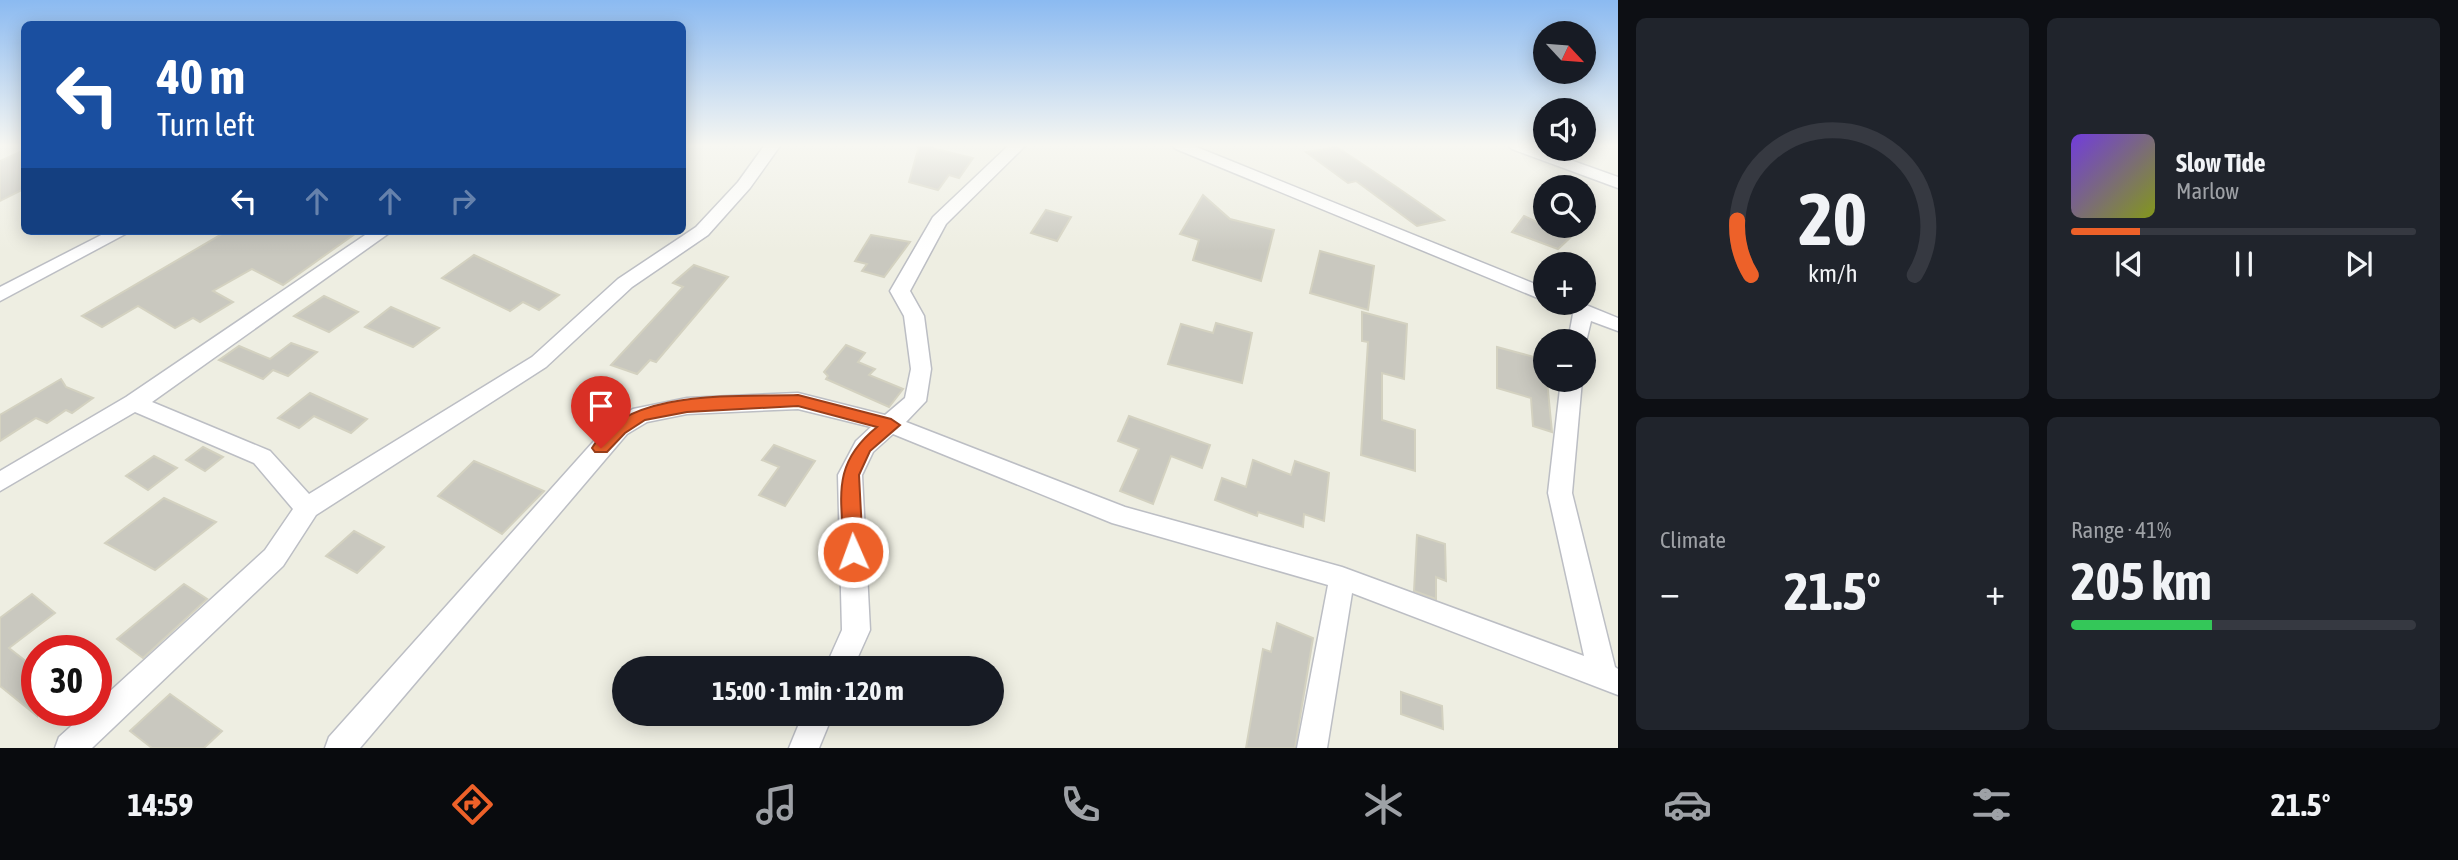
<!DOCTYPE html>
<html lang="en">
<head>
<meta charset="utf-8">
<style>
	body { margin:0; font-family:"Asap Condensed",sans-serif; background:#20242c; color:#f1f3f6; height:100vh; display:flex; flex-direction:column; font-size:26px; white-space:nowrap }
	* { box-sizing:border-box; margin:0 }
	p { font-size:23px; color:#9ea1a6 }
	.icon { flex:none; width:38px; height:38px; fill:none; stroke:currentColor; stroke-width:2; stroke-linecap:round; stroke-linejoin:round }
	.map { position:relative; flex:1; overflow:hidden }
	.drawer { display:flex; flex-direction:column; gap:18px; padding:18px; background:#0d0f14; width:840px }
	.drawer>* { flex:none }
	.banner { position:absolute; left:21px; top:21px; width:665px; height:214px; border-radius:10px; box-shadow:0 4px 18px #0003; background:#1a4fa0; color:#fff; overflow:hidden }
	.needle { width:46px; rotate:116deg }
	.controls { position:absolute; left:1533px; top:21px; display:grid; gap:14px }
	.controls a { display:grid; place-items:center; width:63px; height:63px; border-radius:50%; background:#171b24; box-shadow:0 4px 18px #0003; font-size:35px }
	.speed { position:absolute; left:21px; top:635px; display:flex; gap:14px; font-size:35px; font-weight:700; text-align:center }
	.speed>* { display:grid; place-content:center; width:91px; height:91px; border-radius:50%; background:#171b24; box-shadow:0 4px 18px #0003; line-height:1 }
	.speed .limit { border:10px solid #d22; background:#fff; color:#111 }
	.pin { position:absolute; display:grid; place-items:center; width:60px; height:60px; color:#fff; margin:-72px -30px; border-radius:50% 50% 50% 0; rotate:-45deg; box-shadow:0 0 7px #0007 }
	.pin .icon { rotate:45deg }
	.me { position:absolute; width:77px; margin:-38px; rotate:358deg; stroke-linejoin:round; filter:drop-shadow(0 0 5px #0008) }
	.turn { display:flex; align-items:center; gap:24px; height:147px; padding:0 21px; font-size:32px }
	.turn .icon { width:91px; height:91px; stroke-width:2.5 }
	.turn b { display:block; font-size:49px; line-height:60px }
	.lanes { display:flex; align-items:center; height:66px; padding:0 21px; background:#0003; justify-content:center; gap:35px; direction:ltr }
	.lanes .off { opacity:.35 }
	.big { font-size:52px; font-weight:700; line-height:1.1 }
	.drawer .tile { flex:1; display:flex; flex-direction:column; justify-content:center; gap:10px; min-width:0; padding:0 24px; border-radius:10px; background:#20242c }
	.drawer .dial { align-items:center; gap:0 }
	.dial svg { height:182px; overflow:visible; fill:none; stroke:#363941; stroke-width:7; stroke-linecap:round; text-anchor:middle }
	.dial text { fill:#f1f3f6; stroke:none }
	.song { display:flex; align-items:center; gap:21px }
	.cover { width:84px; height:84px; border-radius:10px; background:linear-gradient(135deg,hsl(260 70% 55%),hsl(70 70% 35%)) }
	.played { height:7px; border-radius:4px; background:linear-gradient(90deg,#ed6129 20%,#363941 20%) }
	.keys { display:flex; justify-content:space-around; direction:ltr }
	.heat { display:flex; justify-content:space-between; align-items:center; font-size:38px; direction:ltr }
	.charge { height:10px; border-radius:5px; background:linear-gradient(90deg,#34c759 41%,#363941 0) }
	.drawer .tiles { flex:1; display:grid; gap:18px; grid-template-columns:repeat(2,1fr) }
	.trip { position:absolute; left:612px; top:656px; width:392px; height:70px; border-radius:35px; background:#171b24; box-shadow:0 4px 18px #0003; font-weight:700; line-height:70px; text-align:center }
	.tab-bar { display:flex; height:112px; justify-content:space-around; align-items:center; background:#090b0e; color:#9ea1a6 }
	.tab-bar .icon { width:49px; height:49px }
	.tab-bar .on { color:#ed6129 }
	.tab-bar b { font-size:32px; color:#f1f3f6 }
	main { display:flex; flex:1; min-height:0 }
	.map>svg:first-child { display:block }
</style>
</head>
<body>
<main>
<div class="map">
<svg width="1618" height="748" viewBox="0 0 1618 748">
	<rect width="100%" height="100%" fill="#eeeee2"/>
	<g fill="#c9c8bf" stroke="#d3d1c0" stroke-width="2">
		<path d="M919,146H924L973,158L959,178L949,175L938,190L909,182Z"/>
		<path d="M1337,147L1395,186L1444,220L1417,226L1356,181L1348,183L1306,152Z"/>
		<path d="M24,150V189L0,201V161Z"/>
		<path d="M1203,195L1230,219L1274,230L1261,281L1193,260L1199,240L1180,234Z"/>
		<path d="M1046,210L1071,217L1057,241L1031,233Z"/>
		<path d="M1524,216L1545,226L1573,235L1558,249L1512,232Z"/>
		<path d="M227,231H359L283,285L252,269L213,291L233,302L200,322L193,318L175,328L138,306L102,327L82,316Z"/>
		<path d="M871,235L910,242L884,277L862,271L867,264L855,261Z"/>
		<path d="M1320,251L1374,266L1368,310L1310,293Z"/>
		<path d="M474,255L559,295L539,310L523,302L510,311L442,278Z"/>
		<path d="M694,265L728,277L656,362L650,360L637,374L611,365L683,287L673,283Z"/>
		<path d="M324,296L358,312L329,332L294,316Z"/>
		<path d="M391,307L439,328L413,347L365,327Z"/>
		<path d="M1362,312L1407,324L1404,379L1382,373V420L1415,430V471L1361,455L1368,342L1362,341Z"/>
		<path d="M1216,323L1252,333L1242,383L1168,364L1181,324L1213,333Z"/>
		<path d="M291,343L317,352L288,376L273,370L263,379L219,360L239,346L270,359Z"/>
		<path d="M846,345L865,353L858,362L875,369L869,375L903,389L889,407L826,379L828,376L824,372Z"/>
		<path d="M1497,347L1545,360L1552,432L1533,426L1531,398L1497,388Z"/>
		<path d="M61,379L66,387L93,398L72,413L66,410L47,423L36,418L0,441V415Z"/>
		<path d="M310,393L367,419L351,433L314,416L299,428L278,418Z"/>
		<path d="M1129,416L1210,445L1202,468L1171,456L1153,504L1120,491L1139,449L1118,441Z"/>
		<path d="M774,445L815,461L785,506L759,495L779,467L762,460Z"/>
		<path d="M203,447L223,457L205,471L186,460Z"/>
		<path d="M154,456L177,468L148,490L126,476Z"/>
		<path d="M1253,460L1291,475L1295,461L1329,473L1324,521L1304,514L1303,527L1258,512L1257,516L1215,500L1222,478L1246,487Z"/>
		<path d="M474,461L544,491L502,534L438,496Z"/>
		<path d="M164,498L216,522L155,570L105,543Z"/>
		<path d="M354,531L384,547L357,573L326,556Z"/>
		<path d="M1417,535L1445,544L1446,581L1436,577V599L1414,591Z"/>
		<path d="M184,584L207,599L143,658L117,639Z"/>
		<path d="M32,594L55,613L9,648L37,670V716L0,686V618Z"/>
		<path d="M1277,623L1313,638L1295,748H1246L1263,649L1271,652Z"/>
		<path d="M1401,692L1442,706L1443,729L1401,714Z"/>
		<path d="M170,694L222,731L204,748H152L130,731Z"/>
	</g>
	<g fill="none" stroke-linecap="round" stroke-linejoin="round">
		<g stroke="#bcbec4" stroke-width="3">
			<g id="minor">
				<path d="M764,146H780L750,188L708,235L632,287L546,367L316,515L283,566L92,748H55L59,737L89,710H96V704L265,550L293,509L254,463L135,412L0,491V471L126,397L371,231H392L152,402L270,451L309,494L532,357L618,279L696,227L738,182Z"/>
				<path d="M1008,146H1025L946,224L910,291L924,316L931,369L926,401L906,422L1125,507L1342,567L1584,656L1548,493L1561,380H1582L1572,493L1615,667L1618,669V695L1352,593L1327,748H1297L1328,585L1112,523L893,434L873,452L862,475L870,630L853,668H825L842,630L838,475L856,441L871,427L798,409L687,414L647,422L627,434L360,748H325L329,737L611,422L633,409L687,398L798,393L885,415L905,398L911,369L904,316L890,291L933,217Z"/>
				<path d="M1173,146H1194L1545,288V301L1176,149Z"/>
				<path d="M1509,146H1531L1618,177V188L1512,149Z"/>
				<path d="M109,231H131L0,301V287Z"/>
				<path d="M1555,303H1581L1618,318V331L1591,321L1585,346L1584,341H1568L1573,314L1557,307Z"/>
				<path d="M803,714H833L819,748H789Z"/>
			</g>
		</g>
		<use href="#minor" fill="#fff" fill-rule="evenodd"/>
	</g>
	<linearGradient id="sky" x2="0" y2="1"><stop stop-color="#8bbaf1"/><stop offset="0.58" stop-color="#f7f7f2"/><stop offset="1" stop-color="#f7f7f2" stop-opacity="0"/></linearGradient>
	<rect width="1618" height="251" fill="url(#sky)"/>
	<path fill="#ed6129" stroke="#9a3f1b" stroke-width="2" d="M798,395L891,419L900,425L870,451L859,475L863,552L860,558L853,560L847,558L844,552C842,498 830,465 877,427L798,406L687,412L645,420L625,433L607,452H595L592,448C626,388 738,397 798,395Z"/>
</svg>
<div class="controls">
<a><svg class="needle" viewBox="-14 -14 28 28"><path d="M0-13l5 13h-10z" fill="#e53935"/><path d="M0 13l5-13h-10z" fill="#9ea1a6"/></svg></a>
<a><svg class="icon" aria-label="sound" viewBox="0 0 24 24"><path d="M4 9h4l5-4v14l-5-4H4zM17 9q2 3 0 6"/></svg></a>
<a><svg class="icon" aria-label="search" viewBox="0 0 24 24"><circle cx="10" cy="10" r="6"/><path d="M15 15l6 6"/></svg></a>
<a>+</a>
<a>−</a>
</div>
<div class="speed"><div class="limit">30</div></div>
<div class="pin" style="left:601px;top:448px;background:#d93025"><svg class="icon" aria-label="arrive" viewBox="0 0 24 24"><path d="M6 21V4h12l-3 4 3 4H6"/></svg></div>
<svg class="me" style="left:853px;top:552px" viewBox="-20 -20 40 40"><circle r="17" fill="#ed6129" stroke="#fff" stroke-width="3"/><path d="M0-11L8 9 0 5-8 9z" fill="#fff"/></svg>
<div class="trip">15:00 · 1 min · 120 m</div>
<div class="banner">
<div class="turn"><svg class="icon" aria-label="left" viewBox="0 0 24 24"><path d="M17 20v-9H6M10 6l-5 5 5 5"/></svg><div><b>40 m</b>Turn left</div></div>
<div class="lanes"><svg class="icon" aria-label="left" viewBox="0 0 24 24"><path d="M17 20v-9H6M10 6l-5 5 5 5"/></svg><svg class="icon off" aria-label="ahead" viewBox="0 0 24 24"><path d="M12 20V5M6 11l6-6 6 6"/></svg><svg class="icon off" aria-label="ahead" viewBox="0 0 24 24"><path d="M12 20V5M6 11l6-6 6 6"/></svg><svg class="icon off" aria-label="right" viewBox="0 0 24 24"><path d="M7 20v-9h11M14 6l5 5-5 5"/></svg></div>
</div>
</div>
<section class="drawer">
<div class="tiles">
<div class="tile dial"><svg viewBox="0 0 100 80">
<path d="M14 69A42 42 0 1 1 86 69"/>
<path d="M14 69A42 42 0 0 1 8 45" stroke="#ed6129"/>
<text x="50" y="56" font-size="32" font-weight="700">20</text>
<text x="50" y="72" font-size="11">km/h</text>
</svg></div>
<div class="tile">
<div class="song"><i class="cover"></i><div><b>Slow Tide</b><p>Marlow</p></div></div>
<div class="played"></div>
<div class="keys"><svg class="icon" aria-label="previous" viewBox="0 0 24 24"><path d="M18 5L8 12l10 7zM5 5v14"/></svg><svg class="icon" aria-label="pause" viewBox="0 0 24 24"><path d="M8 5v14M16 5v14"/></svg><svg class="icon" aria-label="next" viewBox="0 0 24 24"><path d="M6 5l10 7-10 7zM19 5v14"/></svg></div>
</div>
<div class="tile"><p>Climate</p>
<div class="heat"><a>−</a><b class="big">21.5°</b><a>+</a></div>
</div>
<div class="tile"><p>Range · 41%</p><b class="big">205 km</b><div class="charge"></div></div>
</div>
</section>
</main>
<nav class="tab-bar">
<b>14:59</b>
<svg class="icon on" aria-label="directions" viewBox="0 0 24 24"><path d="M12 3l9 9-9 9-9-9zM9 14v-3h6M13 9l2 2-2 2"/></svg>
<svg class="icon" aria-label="music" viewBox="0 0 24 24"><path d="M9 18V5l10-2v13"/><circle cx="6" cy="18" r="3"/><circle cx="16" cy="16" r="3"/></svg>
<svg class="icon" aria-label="phone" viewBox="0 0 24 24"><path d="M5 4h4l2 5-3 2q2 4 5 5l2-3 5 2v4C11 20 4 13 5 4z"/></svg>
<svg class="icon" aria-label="climate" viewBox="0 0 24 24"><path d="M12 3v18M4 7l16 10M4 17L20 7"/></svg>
<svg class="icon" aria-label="car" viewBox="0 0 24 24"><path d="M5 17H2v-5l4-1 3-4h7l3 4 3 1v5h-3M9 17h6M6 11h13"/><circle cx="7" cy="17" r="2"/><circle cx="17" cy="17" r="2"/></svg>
<svg class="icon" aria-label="filters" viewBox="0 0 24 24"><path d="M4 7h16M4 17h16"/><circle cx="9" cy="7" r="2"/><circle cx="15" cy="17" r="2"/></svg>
<b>21.5°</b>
</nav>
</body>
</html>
